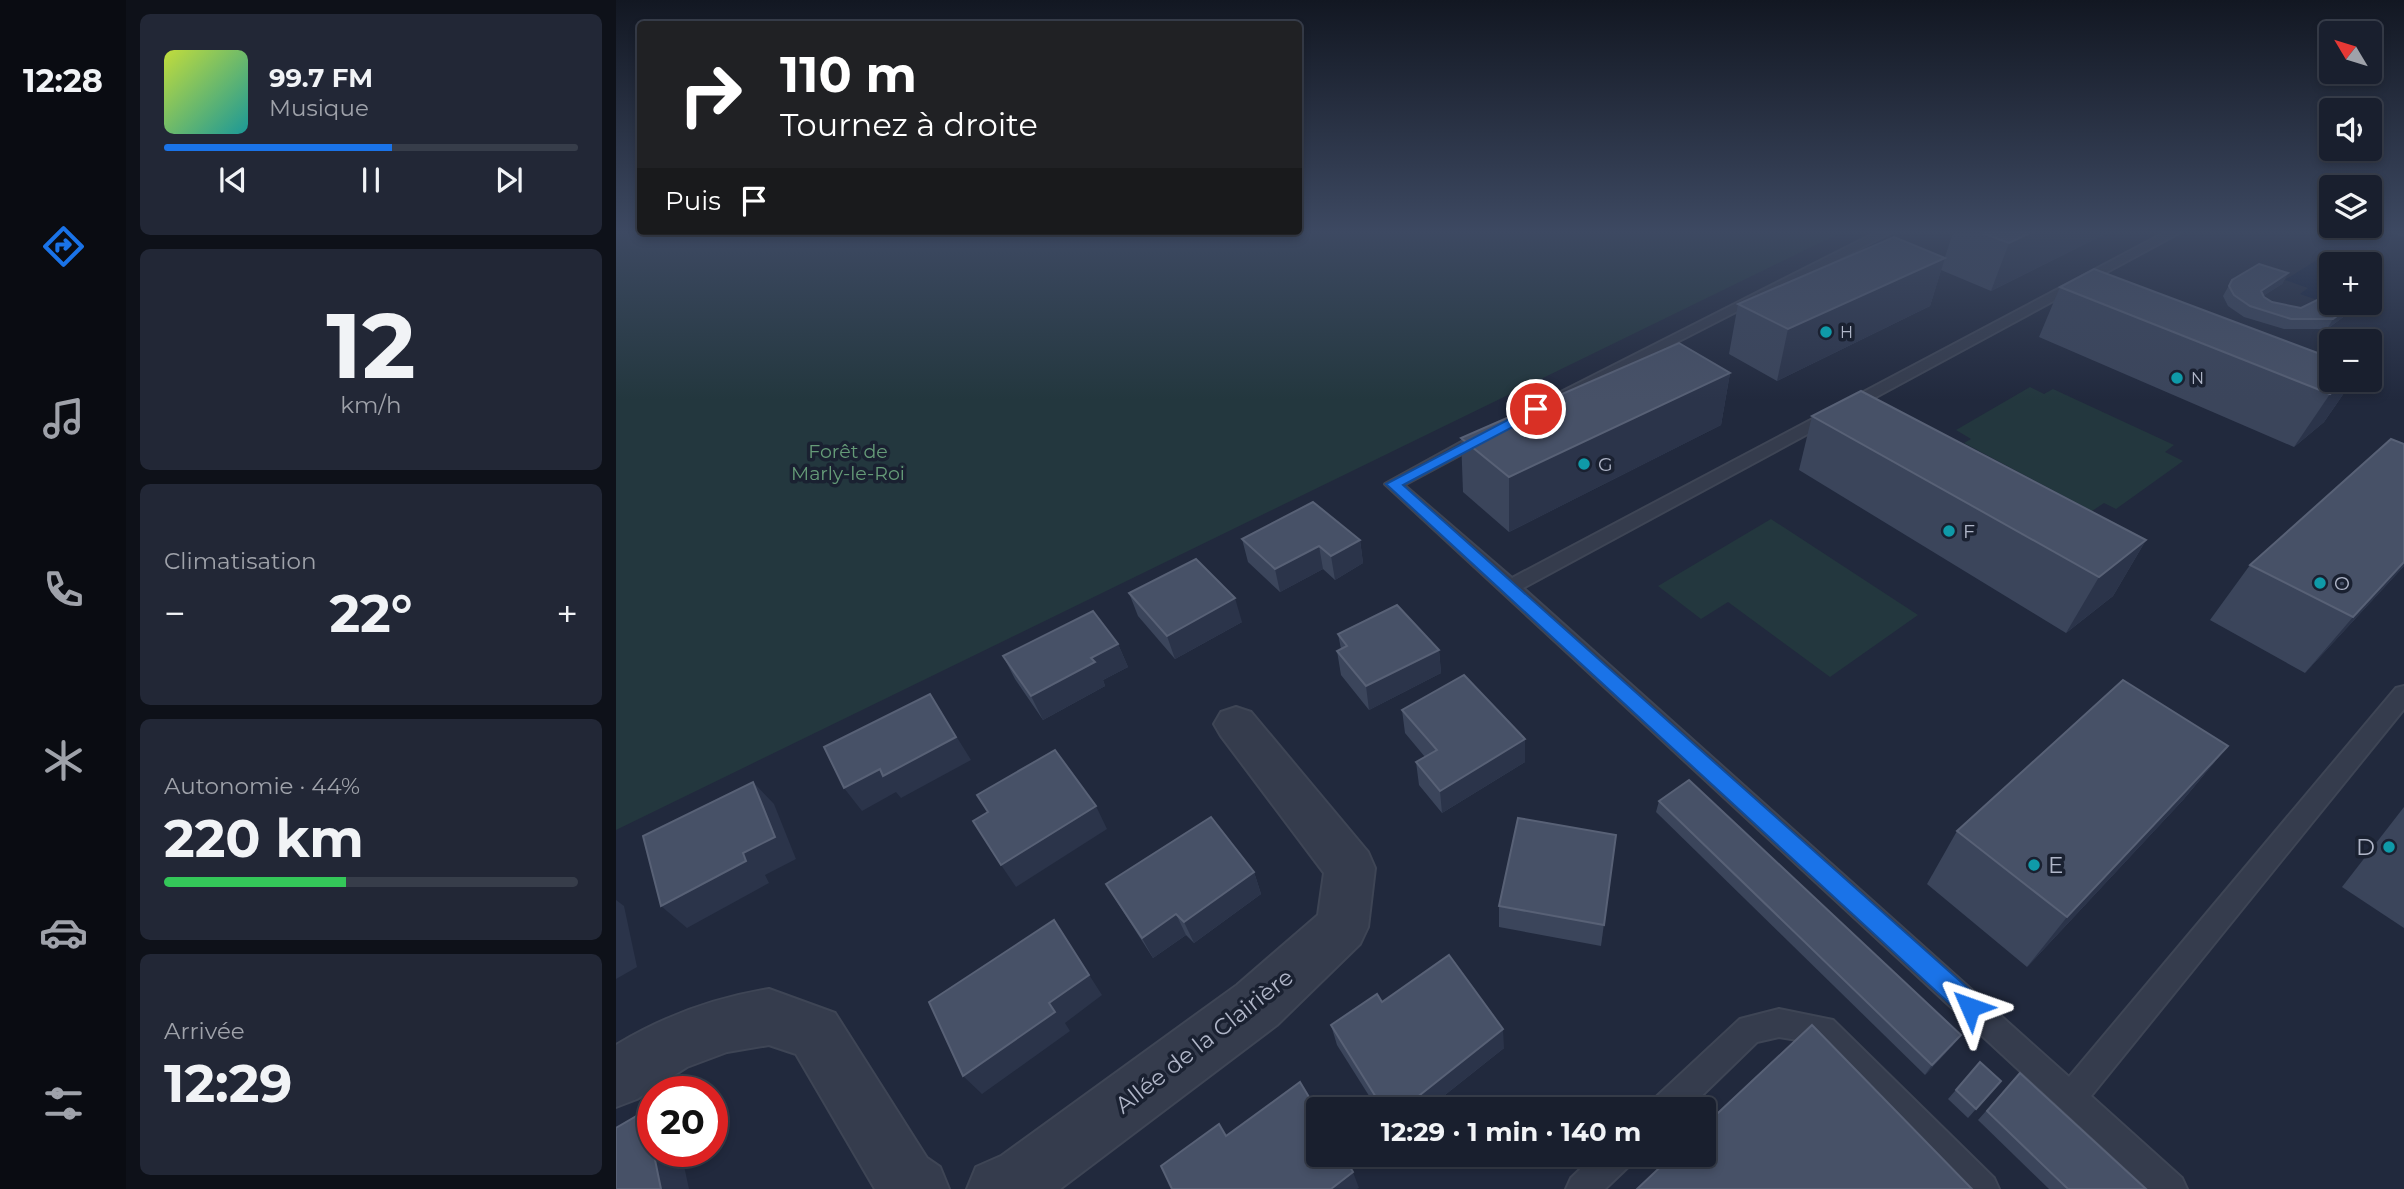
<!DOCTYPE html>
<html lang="fr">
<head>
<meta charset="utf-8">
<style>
	body { margin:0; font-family:Montserrat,sans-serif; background:#222736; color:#f1f3f6; height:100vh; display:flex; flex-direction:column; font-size:26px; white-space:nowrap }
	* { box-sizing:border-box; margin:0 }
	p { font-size:23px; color:#9fa2aa }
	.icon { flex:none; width:38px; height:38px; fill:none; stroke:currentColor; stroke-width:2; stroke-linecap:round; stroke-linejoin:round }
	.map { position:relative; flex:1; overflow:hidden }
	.side { display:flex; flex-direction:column; gap:14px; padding:14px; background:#0e1119; width:490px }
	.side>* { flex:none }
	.top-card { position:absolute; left:21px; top:21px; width:665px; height:214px; border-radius:7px; box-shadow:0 4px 10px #0003,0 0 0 2px #373d4a; background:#202124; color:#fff; overflow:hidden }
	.needle { width:46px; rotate:308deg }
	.buttons { position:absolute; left:1703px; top:21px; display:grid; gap:14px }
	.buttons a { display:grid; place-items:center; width:63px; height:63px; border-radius:7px; background:#191f2e; box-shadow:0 4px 10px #0003,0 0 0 2px #373d4a; font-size:35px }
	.speed { position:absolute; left:21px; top:1076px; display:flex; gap:14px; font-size:35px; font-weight:700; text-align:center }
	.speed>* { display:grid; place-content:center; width:91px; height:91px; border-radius:50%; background:#191f2e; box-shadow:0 4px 10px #0003,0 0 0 2px #373d4a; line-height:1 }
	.speed .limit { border:10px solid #d22; background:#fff; color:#111 }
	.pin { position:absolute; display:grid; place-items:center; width:60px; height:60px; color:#fff; margin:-30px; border:4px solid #fff; border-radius:50%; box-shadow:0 2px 7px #0007 }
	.me { position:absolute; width:77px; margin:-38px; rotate:313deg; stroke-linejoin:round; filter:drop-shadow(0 0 5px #0008) }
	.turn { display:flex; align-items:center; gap:24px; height:147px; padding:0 28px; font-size:32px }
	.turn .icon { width:91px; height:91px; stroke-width:2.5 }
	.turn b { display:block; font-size:49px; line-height:60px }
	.then { display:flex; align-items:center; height:66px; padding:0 28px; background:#0003; gap:14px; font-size:26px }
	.big { font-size:52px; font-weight:700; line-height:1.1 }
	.side .widget { flex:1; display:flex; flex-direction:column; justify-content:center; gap:10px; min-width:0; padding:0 24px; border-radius:10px; background:#222736 }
	.side .dial { align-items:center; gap:0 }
	.dial b { font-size:91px; line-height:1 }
	.song { display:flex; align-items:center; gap:21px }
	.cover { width:84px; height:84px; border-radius:10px; background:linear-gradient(135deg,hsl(70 70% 55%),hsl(180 70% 35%)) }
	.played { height:7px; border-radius:4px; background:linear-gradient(90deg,#1a73e8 55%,#373d4a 55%) }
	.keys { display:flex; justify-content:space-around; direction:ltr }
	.heat { display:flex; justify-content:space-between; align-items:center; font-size:38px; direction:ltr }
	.charge { height:10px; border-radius:5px; background:linear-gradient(90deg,#34c759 44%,#373d4a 0) }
	.trip { position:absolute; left:690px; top:1097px; width:410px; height:70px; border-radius:7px; background:#191f2e; box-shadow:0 4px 10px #0003,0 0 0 2px #373d4a; font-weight:700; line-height:70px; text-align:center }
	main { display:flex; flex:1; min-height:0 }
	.tab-bar { display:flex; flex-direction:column; width:126px; justify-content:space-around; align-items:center; background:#0a0c12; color:#9fa2aa }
	.tab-bar .icon { width:49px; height:49px }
	.tab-bar .selected { color:#1a73e8 }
	.tab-bar b { font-size:32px; color:#f1f3f6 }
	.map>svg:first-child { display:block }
</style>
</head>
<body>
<main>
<nav class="tab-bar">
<b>12:28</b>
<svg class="icon selected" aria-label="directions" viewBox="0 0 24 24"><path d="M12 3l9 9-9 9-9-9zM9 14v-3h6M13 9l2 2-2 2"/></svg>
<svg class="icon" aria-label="music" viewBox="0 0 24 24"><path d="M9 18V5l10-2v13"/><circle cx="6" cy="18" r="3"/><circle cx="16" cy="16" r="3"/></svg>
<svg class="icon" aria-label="phone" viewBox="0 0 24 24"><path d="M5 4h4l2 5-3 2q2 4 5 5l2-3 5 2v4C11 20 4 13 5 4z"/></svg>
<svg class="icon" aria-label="climate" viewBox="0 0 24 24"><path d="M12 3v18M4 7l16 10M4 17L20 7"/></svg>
<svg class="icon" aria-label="car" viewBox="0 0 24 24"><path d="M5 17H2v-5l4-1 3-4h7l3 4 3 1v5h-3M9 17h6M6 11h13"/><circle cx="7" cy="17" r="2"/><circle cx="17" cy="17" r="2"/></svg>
<svg class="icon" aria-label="filters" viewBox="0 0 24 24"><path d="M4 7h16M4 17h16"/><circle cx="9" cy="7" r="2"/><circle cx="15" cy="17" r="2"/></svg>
</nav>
<section class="side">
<div class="widget">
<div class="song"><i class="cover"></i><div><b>99.7 FM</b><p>Musique</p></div></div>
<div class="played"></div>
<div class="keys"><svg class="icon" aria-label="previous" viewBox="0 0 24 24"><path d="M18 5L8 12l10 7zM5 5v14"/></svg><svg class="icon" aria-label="pause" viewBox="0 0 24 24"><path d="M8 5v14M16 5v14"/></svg><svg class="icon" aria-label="next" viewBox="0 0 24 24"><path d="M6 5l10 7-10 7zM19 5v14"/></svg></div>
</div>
<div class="widget dial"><b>12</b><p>km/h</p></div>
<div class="widget"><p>Climatisation</p>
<div class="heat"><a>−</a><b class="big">22°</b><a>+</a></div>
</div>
<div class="widget"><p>Autonomie · 44%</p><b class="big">220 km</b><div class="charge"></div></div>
<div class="widget"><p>Arrivée</p><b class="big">12:29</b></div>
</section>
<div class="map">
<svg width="1788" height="1189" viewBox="0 0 1788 1189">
	<rect width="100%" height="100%" fill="#21293d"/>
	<g fill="#23373e">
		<path d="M0,233H1224L0,830Z"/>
		<path d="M1414,387L1428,394L1437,389L1558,445L1549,452L1567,461L1500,509L1488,503L1476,511L1348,443L1355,439L1340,430Z"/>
		<path d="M1155,519L1302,615L1214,677L1112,602L1085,619L1042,586Z"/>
	</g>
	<path fill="#131f3b" d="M1715,251L1761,265L1754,270V264H1715V297L1707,302L1684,294L1692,288L1669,280Z"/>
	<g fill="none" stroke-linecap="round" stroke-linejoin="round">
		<g stroke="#3e4555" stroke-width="4">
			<g id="service">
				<path d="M1259,233H1274L948,400H938L935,397Z"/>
				<path d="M1548,233H1563L907,588L1453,1077L1780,688L1788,686V709L1475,1096L1566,1178L1571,1189H1532L769,484L860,434H872L874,437L872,440L788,485L896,578Z"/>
				<path d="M1163,1009L1217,1020L1378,1178L1383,1189H1345L1200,1043L1163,1037L1141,1042L1071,1110H1034L1038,1099L1124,1019Z"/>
				<path d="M979,1155H1017L1013,1166L989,1189H950L955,1178Z"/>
			</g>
		</g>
		<g stroke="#3e4555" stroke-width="4">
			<g id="minor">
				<path d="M620,707L635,712L752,852L759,868L752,927L744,944L661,1025L444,1189H351L360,1167L385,1156L621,985L702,915L708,873L605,736L598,724L605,712Z"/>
				<path d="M153,989L219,1013L311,1158L324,1167L333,1189H259L180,1054L153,1045L111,1052L71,1067L21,1099L0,1107V1045C48,1016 98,998 153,989Z"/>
			</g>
		</g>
		<use href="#service" fill="#353c4d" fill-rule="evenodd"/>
		<use href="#minor" fill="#353c4d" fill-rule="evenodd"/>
	</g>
	<g fill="#3b455b">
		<path d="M1337,233H1491L1375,291L1325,270L1314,306L1161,381L1113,354L1122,304L1329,257Z"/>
		<path d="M1775,233H1788V237Z"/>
		<path d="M1672,273L1666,284L1647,296L1648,297L1656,302L1685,308L1715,305L1737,304L1730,315L1711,329H1668L1628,317L1612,306L1607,296L1616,280Z"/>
		<path d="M1444,287L1737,380L1708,422L1678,447L1423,337Z"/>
		<path d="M1114,373L1105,425L893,532L847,492L845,438Z"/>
		<path d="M1196,416L1530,540L1497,596L1450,633L1183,470Z"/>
		<path d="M626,539L744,540L747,563L719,580L707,569L664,592L632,562Z"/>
		<path d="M1634,565L1788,566L1689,673L1594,620Z"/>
		<path d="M513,593L626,622L559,659L522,616Z"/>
		<path d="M722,634L823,650L825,673L753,710L725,675L721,651L725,649Z"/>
		<path d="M502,644L512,667L487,680L489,686L427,720L399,679L387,656Z"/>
		<path d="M786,710L909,762L826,813L803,785L800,762L809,757L789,733Z"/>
		<path d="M1612,746L1567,800L1411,967L1311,884L1341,831Z"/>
		<path d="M1043,801L1337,1045L1309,1075L1040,812Z"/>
		<path d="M1788,807V928L1726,887Z"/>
		<path d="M1000,835L985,946L883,927V906Z"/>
		<path d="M638,872L645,894L578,943L570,935L537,958L503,905L490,884Z"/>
		<path d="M766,1002L888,1048L810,1110H762L721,1045L715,1025Z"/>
		<path d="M1364,1062L1360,1109L1352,1118L1332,1099Z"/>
		<path d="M1404,1073L1530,1189H1433L1362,1120Z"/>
	</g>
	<g fill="#2b344a">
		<path d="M1414,233H1491L1375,291L1393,243Z"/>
		<path d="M1329,258L1314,306L1161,381L1172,329Z"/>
		<path d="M1672,273L1666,284L1639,301L1645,291Z"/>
		<path d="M1737,304L1730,315L1711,329L1717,319Z"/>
		<path d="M1114,373L1105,425L893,532V477Z"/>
		<path d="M1731,380H1737L1708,422L1678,447L1714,394Z"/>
		<path d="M744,540L747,563L719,580L715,556Z"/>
		<path d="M1530,540L1497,596L1450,633L1483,577Z"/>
		<path d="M703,546L707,569L664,592L659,569Z"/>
		<path d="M1788,562V566L1689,673L1737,617Z"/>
		<path d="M619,598L626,622L559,659L551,636Z"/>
		<path d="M502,644L512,667L487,680L489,686L427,720L415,696L475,658Z"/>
		<path d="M823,650L825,673L753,710L750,686Z"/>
		<path d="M314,694L355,760L285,798L280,792L246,811L228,788Z"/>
		<path d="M909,739V762L826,813L824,791Z"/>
		<path d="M1612,746L1567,800L1411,967L1451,917Z"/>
		<path d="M137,782L158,804L180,859L149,875L153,883L71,928L45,906L127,853Z"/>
		<path d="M480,806L491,829L400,887L385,865Z"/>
		<path d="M638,872L645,894L578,943L568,922Z"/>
		<path d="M0,900L8,906L21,967L0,979Z"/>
		<path d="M560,914L570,935L537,958L526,938Z"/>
		<path d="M438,920L486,995L449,1023L454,1031L366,1094L347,1076L433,1003Z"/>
		<path d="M887,1029L888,1048L810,1110H785Z"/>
		<path d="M1345,1035L1337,1045L1309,1075L1316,1065Z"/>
		<path d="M29,1111L37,1115V1149Z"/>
		<path d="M37,1152H65L73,1189H45Z"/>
		<path d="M737,1172L743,1188L741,1189H715Z"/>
	</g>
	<g fill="#475167" stroke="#586176" stroke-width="2">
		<path d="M1366,233H1414L1393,243Z"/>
		<path d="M1278,237L1329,258L1172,329L1122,304Z"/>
		<path d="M1643,264L1672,273L1645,291L1648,297L1656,302L1685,308L1701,300L1715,305L1718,303H1733L1737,304L1717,319H1675L1634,306L1618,295L1613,286L1616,280Z"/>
		<path d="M1478,269L1715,358V380H1731L1714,394L1444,287Z"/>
		<path d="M1063,343L1114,373L893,477L845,438Z"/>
		<path d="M1245,391L1530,540L1483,577L1196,416Z"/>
		<path d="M1775,439L1788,444V562L1737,617L1634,565Z"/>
		<path d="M697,502L744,540L715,556L703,546L659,569L626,539Z"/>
		<path d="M580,559L619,598L551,636L513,593Z"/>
		<path d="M781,605L823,650L750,686L721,651L731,646L722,634Z"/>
		<path d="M477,611L502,644L475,658L479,662L415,696L387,656Z"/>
		<path d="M848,675L909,739L824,791L800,762L821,750L786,710Z"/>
		<path d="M1507,680L1612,746L1451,917L1341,831Z"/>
		<path d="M314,694L340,737L267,776L264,769L228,788L208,747Z"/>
		<path d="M439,750L480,806L385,865L357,821L372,812L361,795Z"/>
		<path d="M1073,780L1345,1035L1316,1065L1043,801Z"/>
		<path d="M137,782L159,837L127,853L130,861L45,906L27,836Z"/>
		<path d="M595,817L638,872L568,922L560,914L526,938L490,884Z"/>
		<path d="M902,818L1000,835L988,925L883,906Z"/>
		<path d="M438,920L473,975L433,1003L439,1012L347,1076L313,1002Z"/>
		<path d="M833,955L887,1029L785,1110H768L715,1025L761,994L766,1002Z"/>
		<path d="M1196,1025L1356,1189H1021L1057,1155H1087V1127Z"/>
		<path d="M1364,1062L1385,1081L1360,1109L1340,1090Z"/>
		<path d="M1404,1073L1530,1189H1452L1371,1111Z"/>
		<path d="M684,1082L702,1112V1155H727L737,1172L715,1189H556L545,1166L603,1124L610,1136Z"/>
		<path d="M29,1111L45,1189H0V1128Z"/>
	</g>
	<linearGradient id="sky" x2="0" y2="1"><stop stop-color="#121722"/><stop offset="0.58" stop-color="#3d4962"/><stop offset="1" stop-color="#3d4962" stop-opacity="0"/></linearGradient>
	<rect width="1788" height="400" fill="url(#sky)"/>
	<path fill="#1a73e8" stroke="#114b97" stroke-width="2" d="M920,405L925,407V412L787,485L1363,998L1366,1007L1363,1015L1354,1018L1346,1015L770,484Z"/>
	<g fill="#0f9aa8" stroke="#1a2131" stroke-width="2.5">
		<circle cx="1210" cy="332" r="7"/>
		<circle cx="1561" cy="378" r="7"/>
		<circle cx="968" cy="464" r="7"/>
		<circle cx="1333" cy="531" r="7"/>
		<circle cx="1704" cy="583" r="7"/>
		<circle cx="1773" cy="847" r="7"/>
		<circle cx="1418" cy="865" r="7"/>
	</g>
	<g text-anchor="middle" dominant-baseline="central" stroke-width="7" stroke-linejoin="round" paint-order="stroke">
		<g font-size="16" fill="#b0b6c8" stroke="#1a2131" text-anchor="start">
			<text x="1224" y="332">H</text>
			<text x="1575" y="378">N</text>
		</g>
		<g font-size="19" fill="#659b78" stroke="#1a2131">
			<text x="232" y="451">Forêt de<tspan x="232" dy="22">Marly-le-Roi</tspan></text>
		</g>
		<g font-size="19" fill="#b0b6c8" stroke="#1a2131" text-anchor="start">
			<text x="982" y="464">G</text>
			<text x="1347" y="531">F</text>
			<text x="1718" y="583">O</text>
		</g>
		<g font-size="23" fill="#b0b6c8" stroke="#1a2131" text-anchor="end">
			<text x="1759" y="847">D</text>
			<text x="1432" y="865" text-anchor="start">E</text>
		</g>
		<g font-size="23" fill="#b0b6c8" stroke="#1a2131">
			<text transform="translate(588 1041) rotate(-38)">Allée de la Clairière</text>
		</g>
	</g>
</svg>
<div class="buttons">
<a><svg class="needle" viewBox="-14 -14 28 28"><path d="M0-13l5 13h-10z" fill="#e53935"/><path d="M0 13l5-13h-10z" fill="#9fa2aa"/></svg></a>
<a><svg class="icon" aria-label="sound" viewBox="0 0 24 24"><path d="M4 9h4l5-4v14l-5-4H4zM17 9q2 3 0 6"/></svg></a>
<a><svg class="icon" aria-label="layers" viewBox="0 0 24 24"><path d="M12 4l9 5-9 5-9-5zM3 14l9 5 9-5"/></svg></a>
<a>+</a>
<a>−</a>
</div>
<div class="speed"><div class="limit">20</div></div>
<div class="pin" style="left:920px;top:409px;background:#d93025"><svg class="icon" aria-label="arrive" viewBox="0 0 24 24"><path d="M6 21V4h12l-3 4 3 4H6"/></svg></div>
<svg class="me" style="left:1354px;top:1007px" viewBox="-20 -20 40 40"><path d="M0-17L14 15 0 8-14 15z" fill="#1a73e8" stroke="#fff" stroke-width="4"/></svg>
<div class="trip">12:29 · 1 min · 140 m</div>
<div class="top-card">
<div class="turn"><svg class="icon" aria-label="right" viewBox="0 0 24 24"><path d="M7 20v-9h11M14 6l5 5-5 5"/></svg><div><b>110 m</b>Tournez à droite</div></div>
<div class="then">Puis<svg class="icon" aria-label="arrive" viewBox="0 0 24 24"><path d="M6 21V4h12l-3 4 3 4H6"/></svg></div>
</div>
</div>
</main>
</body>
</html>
